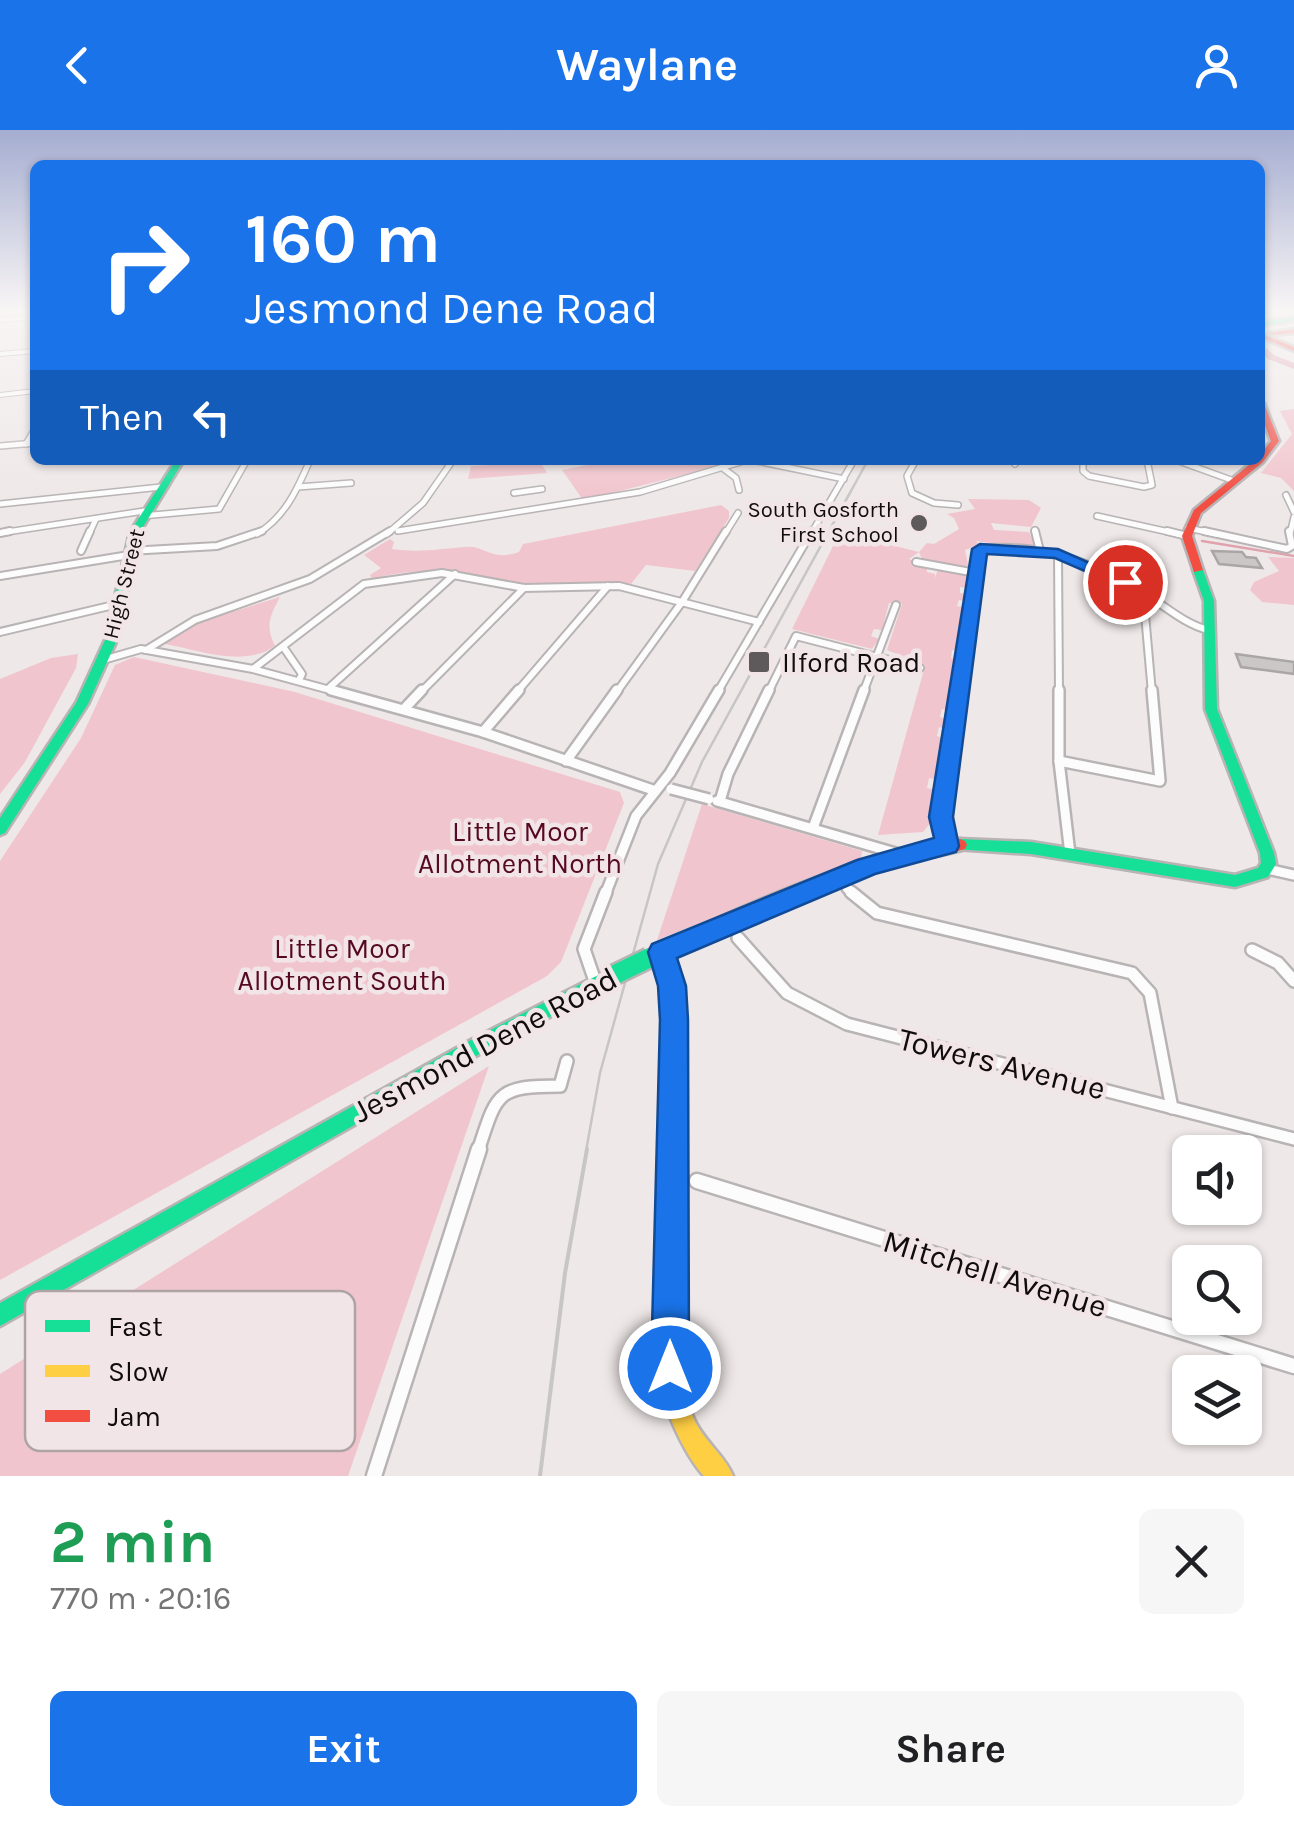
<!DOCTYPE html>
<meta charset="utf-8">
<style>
body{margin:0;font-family:Karla,sans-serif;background:#f6f6f6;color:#202124;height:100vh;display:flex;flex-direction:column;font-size:38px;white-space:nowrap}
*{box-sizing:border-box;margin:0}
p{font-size:32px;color:#757577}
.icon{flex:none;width:55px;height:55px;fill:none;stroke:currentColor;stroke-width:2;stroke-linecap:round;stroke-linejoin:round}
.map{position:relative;height:1346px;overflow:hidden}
.sheet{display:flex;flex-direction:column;background:#fff;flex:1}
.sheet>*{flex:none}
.top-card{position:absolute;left:30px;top:30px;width:1235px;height:305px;border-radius:15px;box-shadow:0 2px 8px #0004;background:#1a73e8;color:#fff;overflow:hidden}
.buttons{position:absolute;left:1172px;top:1005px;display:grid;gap:20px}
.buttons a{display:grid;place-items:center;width:90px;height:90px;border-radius:15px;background:#fff;box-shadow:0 2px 8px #0004;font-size:50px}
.pin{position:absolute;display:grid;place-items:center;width:85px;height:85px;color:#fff;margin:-42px;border:5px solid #fff;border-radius:50%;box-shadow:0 2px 10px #0007}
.me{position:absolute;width:110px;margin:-55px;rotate:0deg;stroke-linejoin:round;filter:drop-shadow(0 0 8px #0008)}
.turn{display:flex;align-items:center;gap:35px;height:210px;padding:0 50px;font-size:45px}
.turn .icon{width:130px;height:130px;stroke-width:2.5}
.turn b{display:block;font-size:70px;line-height:85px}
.then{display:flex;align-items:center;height:95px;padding:0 50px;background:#0003;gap:20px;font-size:38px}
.round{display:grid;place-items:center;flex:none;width:105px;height:105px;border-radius:15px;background:#f6f6f6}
.summary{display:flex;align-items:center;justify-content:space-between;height:170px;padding:0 50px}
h1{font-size:60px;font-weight:700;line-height:75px;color:#1e9e55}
.primary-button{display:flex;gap:20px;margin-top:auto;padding:20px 50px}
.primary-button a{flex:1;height:115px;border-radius:15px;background:#1a73e8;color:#fff;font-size:40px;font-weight:700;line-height:115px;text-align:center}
.primary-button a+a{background:#f6f6f6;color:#202124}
header{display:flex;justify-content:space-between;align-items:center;height:130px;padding:0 50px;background:#1a73e8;color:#fff;font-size:45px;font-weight:700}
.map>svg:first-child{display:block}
.green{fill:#f1c5cd}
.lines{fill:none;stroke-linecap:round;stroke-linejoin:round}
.stream{stroke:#e0a3ae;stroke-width:2.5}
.river{fill:#e0a3ae;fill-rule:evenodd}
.building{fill:#ccc7c7;stroke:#aba6a6;stroke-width:2.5}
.street-far5-casing{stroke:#b8b3b4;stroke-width:6}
.street-far4-casing{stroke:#b8b3b4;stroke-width:8}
.street-far3-casing{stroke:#b8b3b4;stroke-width:10}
.street-far2-casing{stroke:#b8b3b4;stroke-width:14}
.street-far1-casing{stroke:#b8b3b4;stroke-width:16}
.street-casing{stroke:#b8b3b4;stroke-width:19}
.fast-casing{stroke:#b8b3b4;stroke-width:5}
.slow-casing{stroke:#b8b3b4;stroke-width:5}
.jam-casing{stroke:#b8b3b4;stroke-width:5}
.street-far5{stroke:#fdfcfc;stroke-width:4}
.street-far4{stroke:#fdfcfc;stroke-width:5}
.street-far3{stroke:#fdfcfc;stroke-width:6}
.street-far2{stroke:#fdfcfc;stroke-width:9}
.street-far1{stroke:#fdfcfc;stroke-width:11}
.street{stroke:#fdfcfc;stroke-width:14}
.fast{fill:#16e098;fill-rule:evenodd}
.slow{fill:#ffcf43;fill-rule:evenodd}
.jam{fill:#f24e42;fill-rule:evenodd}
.tram-far1{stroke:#c7c5c5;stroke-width:2.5}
.tram{stroke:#c7c5c5;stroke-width:4}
.street-bridge-casing{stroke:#b8b3b4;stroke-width:14;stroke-linecap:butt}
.fast-bridge-casing{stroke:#b8b3b4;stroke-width:24;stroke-linecap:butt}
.street-bridge{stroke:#fdfcfc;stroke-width:9}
.fast-bridge{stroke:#16e098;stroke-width:19}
.route{fill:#1a73e8;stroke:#114b97;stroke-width:2.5}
.poi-dot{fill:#5e595a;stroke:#f2e5e7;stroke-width:4}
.labels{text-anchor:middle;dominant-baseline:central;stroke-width:9;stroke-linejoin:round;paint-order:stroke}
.far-poi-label{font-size:22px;fill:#100c0d;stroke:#f2e5e7;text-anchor:end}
.far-street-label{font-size:22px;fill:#100c0d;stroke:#f2e5e7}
.poi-label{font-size:28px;fill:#100c0d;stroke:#f2e5e7;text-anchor:start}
.park-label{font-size:28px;fill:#560923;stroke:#f2e5e7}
.near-street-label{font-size:32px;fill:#100c0d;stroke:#f2e5e7}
.key{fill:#f2e5e7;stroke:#aea4a6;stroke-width:2.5}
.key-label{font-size:28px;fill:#100c0d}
</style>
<header><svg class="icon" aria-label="back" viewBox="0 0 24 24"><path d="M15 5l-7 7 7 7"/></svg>Waylane<svg class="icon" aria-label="person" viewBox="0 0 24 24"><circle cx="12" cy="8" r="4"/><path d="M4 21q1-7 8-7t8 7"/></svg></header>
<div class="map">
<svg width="1294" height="1346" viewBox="0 0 1294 1346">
<rect width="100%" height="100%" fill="#efe8e9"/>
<g class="green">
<path d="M 1294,279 L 1294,361 L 1281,348 L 1261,343 L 1292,304 L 1280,281 Z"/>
<path d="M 613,330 L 712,330 L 720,336 L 583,370 L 562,340 Z"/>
<path d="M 541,333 L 547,343 L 468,349 L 471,336 Z"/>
<path d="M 968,369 L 1029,370 L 1041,378 L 1031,397 L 991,393 L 994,400 L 1029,402 L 1036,418 L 1021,417 L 1019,413 L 1009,413 L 1009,416 L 976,411 L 980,415 L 965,420 L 969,440 L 923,431 L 919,422 L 909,429 L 927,437 L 927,442 L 935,444 L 935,448 L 938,439 L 969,443 L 967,458 L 960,457 L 960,463 L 967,464 L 966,471 L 959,470 L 957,476 L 965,478 L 960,522 L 952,520 L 951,528 L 959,530 L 950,581 L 942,579 L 940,587 L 948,590 L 947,600 L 939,597 L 937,606 L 945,609 L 938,650 L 929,648 L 927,658 L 936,660 L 931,692 L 923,702 L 878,705 L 925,536 L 887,520 L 902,474 L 889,473 L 882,500 L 874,499 L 871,506 L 879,509 L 872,519 L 792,499 L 840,402 L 919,422 L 927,413 L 934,414 L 959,399 L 954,388 L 947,384 L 975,379 Z"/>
<path d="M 721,375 L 729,381 L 729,388 L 695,441 L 646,435 L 631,454 C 605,448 579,457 552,456 C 485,455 443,429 372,449 L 370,445 L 381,438 L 364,425 L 390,409 L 394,412 L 392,419 C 419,423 439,419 465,417 C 486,415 490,432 519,422 L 523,414 Z"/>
<path d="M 1268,427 L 1294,428 L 1294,475 L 1262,472 L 1250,460 L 1254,452 L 1279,441 Z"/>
<path d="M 280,467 C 270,486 265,495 275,516 C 244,538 199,520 165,514 L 163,510 L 174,500 Z"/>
<path d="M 78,524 L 76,538 L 25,632 L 0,664 L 0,549 L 51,528 Z"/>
<path d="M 134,527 L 295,562 L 620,662 L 624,673 L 561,832 L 547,846 L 0,1150 L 0,731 L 81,608 L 115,535 Z"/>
<path d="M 702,674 L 862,721 L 861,729 L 657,810 Z"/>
<path d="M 489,936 L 348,1346 L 0,1346 L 0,1244 Z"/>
</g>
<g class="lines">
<path class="stream" d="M 1202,411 L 1294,426"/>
<g class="river">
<path d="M 1264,179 L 1277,179 L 1260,186 L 1260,180 Z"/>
<path d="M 1260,213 L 1274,225 L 1294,233 L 1294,239 L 1268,229 L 1260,221 Z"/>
</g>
</g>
<g class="building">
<path d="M 1212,421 L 1242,422 L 1246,427 L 1256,428 L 1262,438 L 1219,434 Z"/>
<path d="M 1236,524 L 1294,532 L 1294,544 L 1241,537 Z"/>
</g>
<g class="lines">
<defs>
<g id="street-far5">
<path d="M 0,190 L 35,187"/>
<path d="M 0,224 L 35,221"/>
<path d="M 0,265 L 35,261"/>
</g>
<g id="street-far4">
<path d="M 26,314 L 35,299"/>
<path d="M 0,316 L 35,313"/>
<path d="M 752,330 L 844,349"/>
<path d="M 916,330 L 907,346 L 912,363 L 934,373 L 958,375"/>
<path d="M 1012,330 L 1015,334"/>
<path d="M 1083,330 L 1083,341 L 1089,346 L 1144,357 L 1152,355 L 1147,330"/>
<path d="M 1176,330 L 1234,351"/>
<path d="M 724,339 L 736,348 L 739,360"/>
<path d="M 298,357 L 351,353"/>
<path d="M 514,363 L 542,359"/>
<path d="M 1286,365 L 1294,382"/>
<path d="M 0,374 L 161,357"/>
<path d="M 142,386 L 219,379 L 247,330"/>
<path d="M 1097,386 L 1178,404"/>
<path d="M 1188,398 L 1216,404"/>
<path d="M 1035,400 L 1036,404"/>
<path d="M 398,401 L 640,362 L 747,330"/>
<path d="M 0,403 L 144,381"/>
<path d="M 89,404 L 96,389"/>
<path d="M 257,404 C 285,387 297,360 310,330"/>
<path d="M 387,404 L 423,373 L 453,330"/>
<path d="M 725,404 L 738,383"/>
<path d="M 811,404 L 854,330"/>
<path d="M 1290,404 L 1294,387"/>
</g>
<g id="street-far3">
<path d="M 1035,401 L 1040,421"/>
<path d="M 1167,401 L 1187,406"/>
<path d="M 1204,401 L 1287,419 L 1292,416 L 1289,401"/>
<path d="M 0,403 L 10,401"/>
<path d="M 81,421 L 90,401"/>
<path d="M 129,421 L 217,416 L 262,401"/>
<path d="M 1058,424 L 1059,563"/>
<path d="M 916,432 L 976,443"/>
<path d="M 0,446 L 129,425"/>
<path d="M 1143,462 L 1152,563"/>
<path d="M 1153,468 L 1154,437"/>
<path d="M 0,502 L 118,474"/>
<path d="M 284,518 L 302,544 L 299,550"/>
<path d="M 146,520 L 195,490 L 310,449 L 390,401"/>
<path d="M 103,530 L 141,519 L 253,539 L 341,563"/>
<path d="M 253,539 L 364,454 L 442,443 L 524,458 L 619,456 L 759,492"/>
<path d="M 330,557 L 455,444"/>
<path d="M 420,563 L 524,458"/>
<path d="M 516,563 L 608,456"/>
<path d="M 616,563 L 682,472 L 726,401"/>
<path d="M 717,563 L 812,401"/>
<path d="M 768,563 L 796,506 L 920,538"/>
<path d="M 863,563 L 896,475"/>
<path d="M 959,563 L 980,419 C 1042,412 1096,434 1148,466 C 1168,478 1185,494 1208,500"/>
</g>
<g id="street-far2">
<path d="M 331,560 L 483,602 L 653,660"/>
<path d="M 1059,560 L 1059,631 L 1070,724"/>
<path d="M 405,578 L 422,560"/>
<path d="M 483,602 L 519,560"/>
<path d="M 566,631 L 617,560"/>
<path d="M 1059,631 L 1160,651 L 1152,560"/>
<path d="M 717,671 L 899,724"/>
<path d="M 720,671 L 728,644 L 769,560"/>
<path d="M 813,698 L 864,560"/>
<path d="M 947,715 L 941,687 L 959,560"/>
<path d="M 1267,739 L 1294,745"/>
<path d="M 847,758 L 854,765"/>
<path d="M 605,765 L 636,686 L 670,643 L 719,560"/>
</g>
<g id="street-far1">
<path d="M 851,762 L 877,783 L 1132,843 L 1150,863 L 1172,978"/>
<path d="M 738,808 L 787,863 L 847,894 L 1294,1009"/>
<path d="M 1252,820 L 1278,833 L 1294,851"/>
<path d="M 596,854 L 584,819 L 606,762"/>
<path d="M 478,1021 C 497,963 496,956 560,956 L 567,931"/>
</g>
<g id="street">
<path d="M 697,1051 L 1294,1236"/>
<path d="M 374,1346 L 479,1019"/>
</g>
<g id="fast">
<path d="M 1294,187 L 1294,191 L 1260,196 L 1260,192 Z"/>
<path d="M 176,330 L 184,330 L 140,402 L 117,510 L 88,574 L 5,703 L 0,705 L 0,688 L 76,573 L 105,510 L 130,402 Z"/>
<path d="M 1198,437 L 1203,440 L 1214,471 L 1217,579 L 1274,723 L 1276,734 L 1268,747 L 1235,757 L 1031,724 L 955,719 L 953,715 L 955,711 L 960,709 L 1031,712 L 1235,745 L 1258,738 L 1261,733 L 1260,723 L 1205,579 L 1204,471 L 1193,440 Z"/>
<path d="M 612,838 L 618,841 L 620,846 L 618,851 L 483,922 L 0,1196 L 0,1173 L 471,910 Z"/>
</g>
<path id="slow" d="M 670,1206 L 678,1209 C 682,1219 681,1229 683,1240 C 684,1256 688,1272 693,1287 C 703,1311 725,1325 733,1346 L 704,1346 C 679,1318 647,1246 662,1209 Z"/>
<g id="jam">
<path d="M 1294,199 L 1294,203 L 1272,205 L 1269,203 Z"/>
<path d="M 1260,203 L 1294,217 L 1294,221 L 1260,207 Z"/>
<path d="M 1260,271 L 1264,273 L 1279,311 L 1263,332 L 1201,383 L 1192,406 L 1203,440 L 1194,442 L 1182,406 L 1194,380 L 1255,330 L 1260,330 L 1260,325 L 1271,311 L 1260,282 Z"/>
<path d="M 960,709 L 965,711 L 967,715 L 965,719 C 935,728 903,730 873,739 C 803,761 737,793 671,825 L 680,856 L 683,891 L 681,1217 L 678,1225 L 670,1228 L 662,1225 L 659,1217 L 665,891 L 664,856 L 657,832 L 649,835 L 643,833 L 641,828 L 643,823 C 747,774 845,728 960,709 Z"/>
</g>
</defs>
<use href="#street-far5" class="street-far5-casing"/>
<use href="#street-far4" class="street-far4-casing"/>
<use href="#street-far3" class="street-far3-casing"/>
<use href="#street-far2" class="street-far2-casing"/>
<use href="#street-far1" class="street-far1-casing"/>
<use href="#street" class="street-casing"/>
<use href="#fast" class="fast-casing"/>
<use href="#slow" class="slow-casing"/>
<use href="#jam" class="jam-casing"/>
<use href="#street-far5" class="street-far5"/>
<use href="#street-far4" class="street-far4"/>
<use href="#street-far3" class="street-far3"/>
<use href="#street-far2" class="street-far2"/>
<use href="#street-far1" class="street-far1"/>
<use href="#street" class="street"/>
<use href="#fast" class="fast"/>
<use href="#slow" class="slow"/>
<use href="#jam" class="jam"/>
<path class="tram-far1" d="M 586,1021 L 600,943 L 658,734 L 702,632 L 868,330"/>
<path class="tram" d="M 540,1346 L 565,1143 L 587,1019"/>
<defs>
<path id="street-bridge" d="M 671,659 L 709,669"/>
<path id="fast-bridge" d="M 612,846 L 649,828"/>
</defs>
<use href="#street-bridge" class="street-bridge-casing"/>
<use href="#fast-bridge" class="fast-bridge-casing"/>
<use href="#street-bridge" class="street-bridge"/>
<use href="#fast-bridge" class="fast-bridge"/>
</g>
<linearGradient id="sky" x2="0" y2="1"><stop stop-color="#a5add1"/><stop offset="0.49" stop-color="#f8f5f5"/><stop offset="1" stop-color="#f8f5f5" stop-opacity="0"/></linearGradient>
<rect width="1294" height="367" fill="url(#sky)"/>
<path class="route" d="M 980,414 L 1058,419 L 1133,452 L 1119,456 L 1055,428 L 987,424 L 953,687 L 959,716 L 956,722 L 875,744 L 677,828 L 686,856 L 688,890 L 689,1238 L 683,1252 L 670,1257 L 657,1252 L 651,1238 L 660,890 L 658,856 L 648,822 L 652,814 L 857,730 L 934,708 L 929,687 L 972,419 Z"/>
<g class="poi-dot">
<circle cx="919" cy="393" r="10"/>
<rect x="747" y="520" width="24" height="24" rx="5"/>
</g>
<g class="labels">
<g class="far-poi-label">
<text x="899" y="380">South Gosforth<tspan x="899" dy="25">First School</tspan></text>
</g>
<g class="far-street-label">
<text transform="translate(124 454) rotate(-76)">High Street</text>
</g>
<g class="poi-label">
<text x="782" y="532">Ilford Road</text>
</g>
<g class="park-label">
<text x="520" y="701">Little Moor<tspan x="520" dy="32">Allotment North</tspan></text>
<text x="342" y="818">Little Moor<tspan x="342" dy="32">Allotment South</tspan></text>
</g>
<g class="near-street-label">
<text transform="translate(485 915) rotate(-28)">Jesmond Dene Road</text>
<text transform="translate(1002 934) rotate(14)">Towers Avenue</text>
<text transform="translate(995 1144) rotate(17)">Mitchell Avenue</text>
</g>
</g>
<rect x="25" y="1161" width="330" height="160" rx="15" class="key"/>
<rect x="45" y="1190" width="45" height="12" fill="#16e098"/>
<rect x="45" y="1235" width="45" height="12" fill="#ffcf43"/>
<rect x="45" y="1280" width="45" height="12" fill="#f24e42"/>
<g class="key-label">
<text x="108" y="1206">Fast</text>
<text x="108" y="1251">Slow</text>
<text x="108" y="1296">Jam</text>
</g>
</svg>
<div class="buttons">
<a><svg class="icon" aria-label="sound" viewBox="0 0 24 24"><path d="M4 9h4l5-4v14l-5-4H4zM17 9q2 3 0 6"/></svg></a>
<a><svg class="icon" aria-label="search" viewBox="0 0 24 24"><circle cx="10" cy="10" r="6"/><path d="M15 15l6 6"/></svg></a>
<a><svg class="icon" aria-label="layers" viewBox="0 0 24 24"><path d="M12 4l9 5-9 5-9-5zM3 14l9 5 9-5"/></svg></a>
</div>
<div class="pin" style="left:1125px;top:452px;background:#d93025"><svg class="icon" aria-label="arrive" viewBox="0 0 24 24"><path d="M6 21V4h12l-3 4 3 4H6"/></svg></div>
<svg class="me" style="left:670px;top:1238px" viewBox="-20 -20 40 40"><circle r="17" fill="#1a73e8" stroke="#fff" stroke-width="3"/><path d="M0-11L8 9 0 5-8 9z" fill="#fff"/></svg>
<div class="top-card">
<div class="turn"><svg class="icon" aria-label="right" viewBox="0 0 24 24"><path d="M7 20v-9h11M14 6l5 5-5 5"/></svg><div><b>160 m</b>Jesmond Dene Road</div></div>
<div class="then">Then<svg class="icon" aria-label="left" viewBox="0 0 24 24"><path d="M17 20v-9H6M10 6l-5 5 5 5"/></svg></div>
</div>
</div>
<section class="sheet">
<div class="summary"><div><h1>2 min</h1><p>770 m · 20:16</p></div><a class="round"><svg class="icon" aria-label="close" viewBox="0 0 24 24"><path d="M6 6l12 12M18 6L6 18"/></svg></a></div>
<div class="primary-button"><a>Exit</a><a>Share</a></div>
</section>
